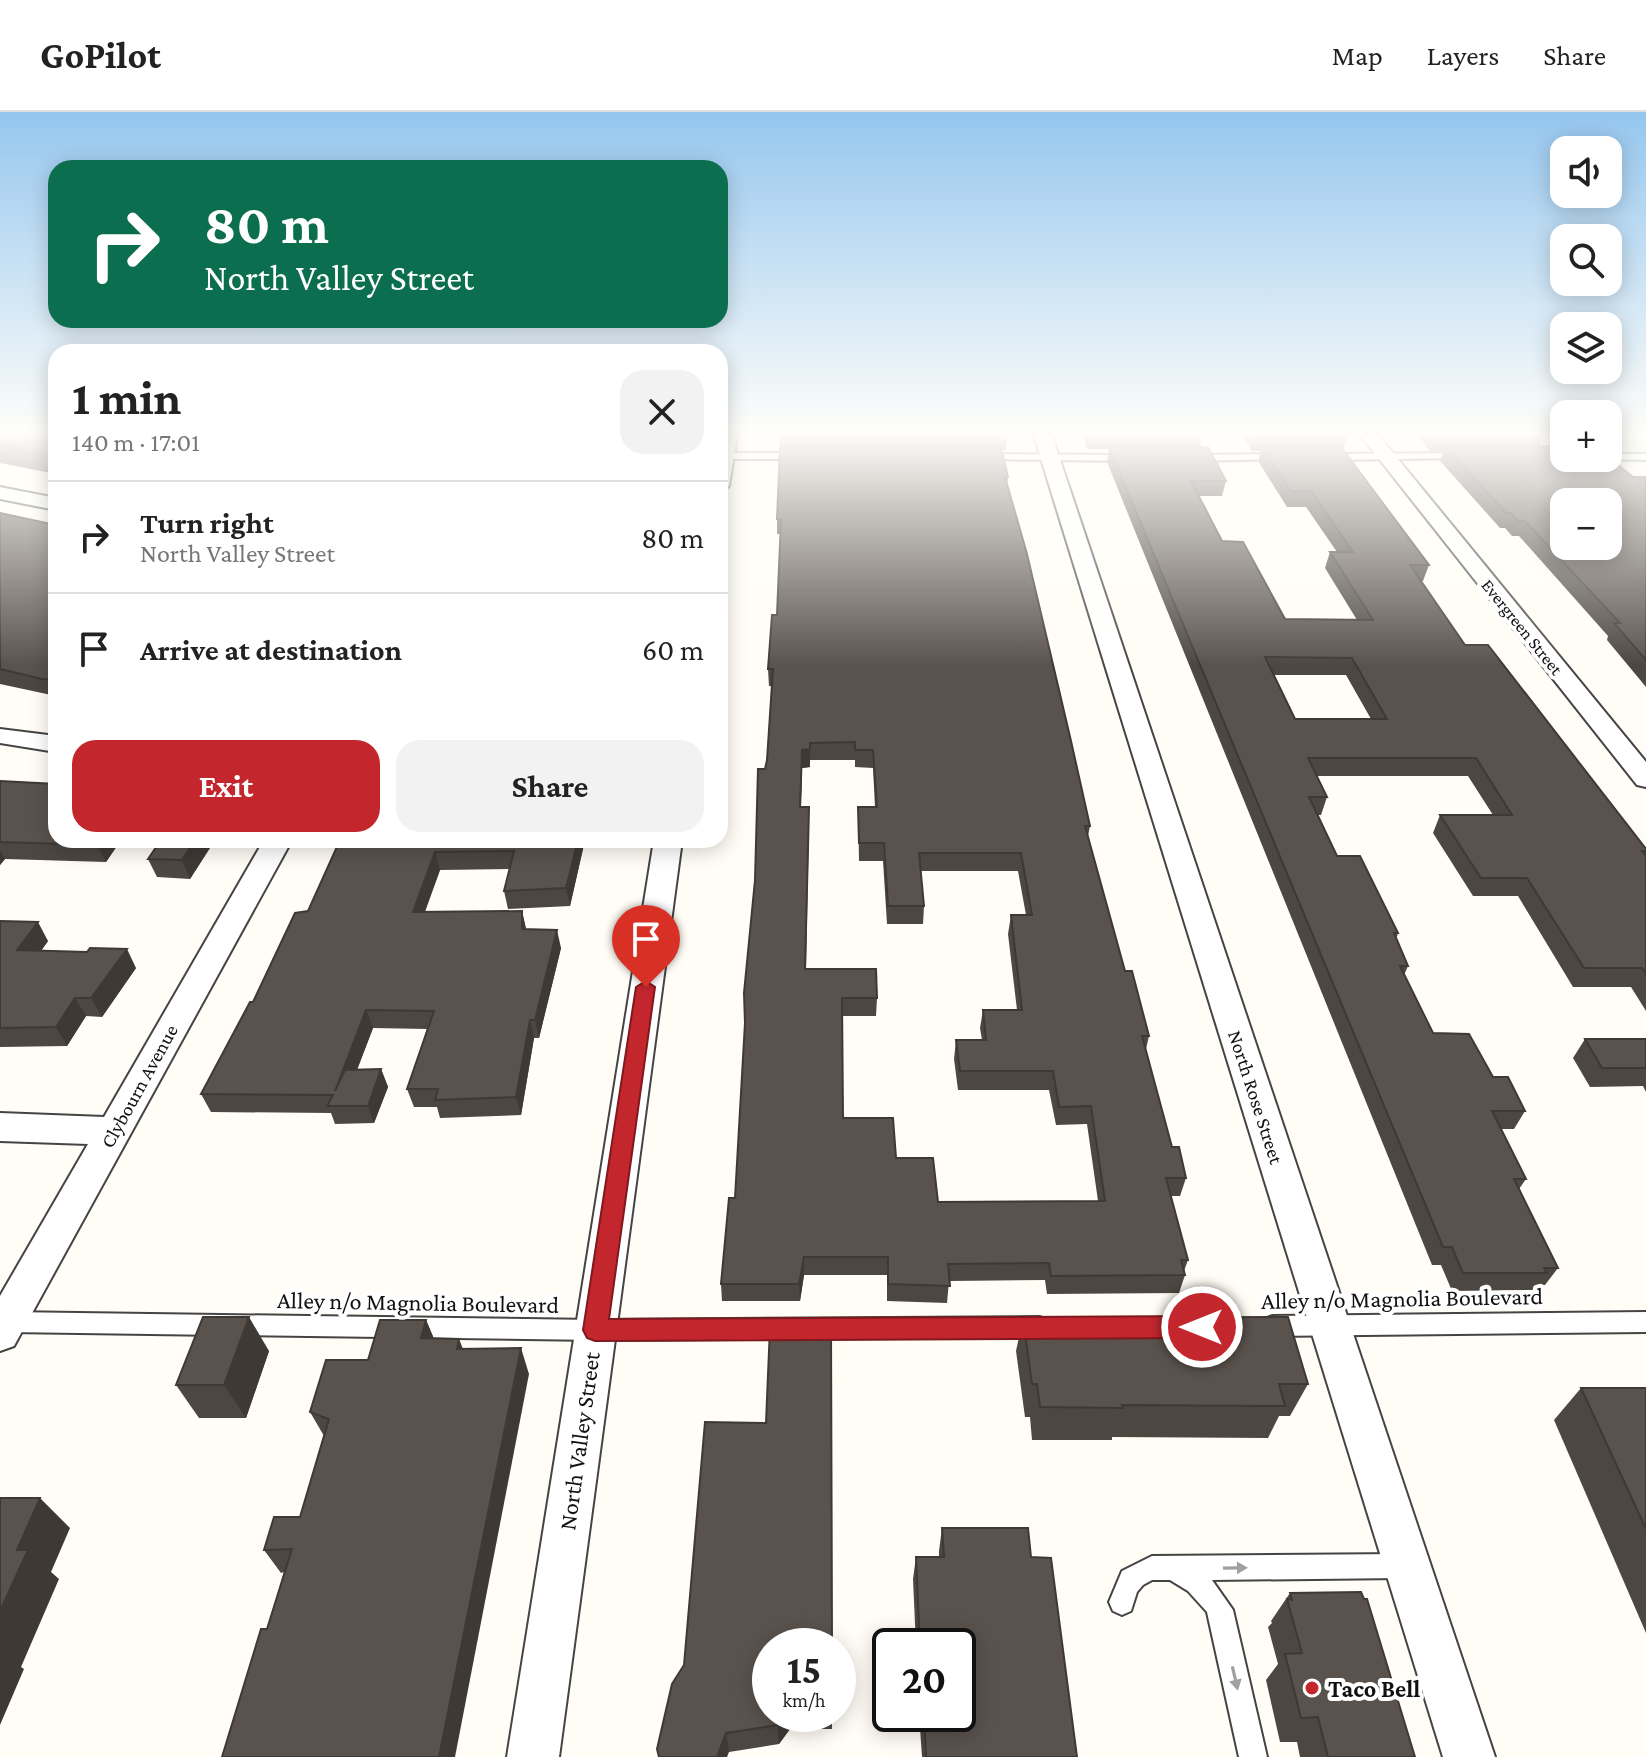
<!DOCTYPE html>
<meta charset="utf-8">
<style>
body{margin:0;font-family:"Crimson Pro",serif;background:#f2f2f2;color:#222;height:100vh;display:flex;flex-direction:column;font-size:30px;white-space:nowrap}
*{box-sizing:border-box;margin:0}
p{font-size:26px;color:#767676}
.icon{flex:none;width:44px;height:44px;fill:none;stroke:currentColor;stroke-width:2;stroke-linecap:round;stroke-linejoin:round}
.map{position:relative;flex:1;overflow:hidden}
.side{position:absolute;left:48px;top:232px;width:680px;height:504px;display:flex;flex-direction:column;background:#fff;border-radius:24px;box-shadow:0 4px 20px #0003}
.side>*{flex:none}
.guide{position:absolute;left:48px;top:48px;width:680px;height:168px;border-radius:24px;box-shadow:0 4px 20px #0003;background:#0b6e4f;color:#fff;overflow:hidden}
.buttons{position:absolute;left:1550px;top:24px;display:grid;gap:16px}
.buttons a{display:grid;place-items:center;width:72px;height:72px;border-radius:16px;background:#fff;box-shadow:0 4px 20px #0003;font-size:40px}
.speed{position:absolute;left:752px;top:1516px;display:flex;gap:16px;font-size:40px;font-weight:700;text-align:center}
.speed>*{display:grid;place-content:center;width:104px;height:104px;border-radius:50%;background:#fff;box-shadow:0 4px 20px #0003;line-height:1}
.speed small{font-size:20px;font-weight:400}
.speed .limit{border:4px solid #111;border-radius:12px;background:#fff;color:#111}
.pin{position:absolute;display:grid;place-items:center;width:68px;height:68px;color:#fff;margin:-82px -34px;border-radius:50% 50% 50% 0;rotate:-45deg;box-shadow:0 0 8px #0007}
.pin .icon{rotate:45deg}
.me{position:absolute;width:88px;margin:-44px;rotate:270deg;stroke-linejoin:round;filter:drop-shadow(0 0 6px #0008)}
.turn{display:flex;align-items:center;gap:28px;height:168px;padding:0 24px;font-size:36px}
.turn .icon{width:104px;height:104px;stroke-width:2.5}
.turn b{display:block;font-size:56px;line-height:68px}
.round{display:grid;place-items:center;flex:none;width:84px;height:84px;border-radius:24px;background:#f2f2f2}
.headline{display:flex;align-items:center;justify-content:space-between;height:136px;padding:0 24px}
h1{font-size:48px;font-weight:700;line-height:60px}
.cta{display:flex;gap:16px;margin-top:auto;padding:16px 24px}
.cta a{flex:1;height:92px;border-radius:24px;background:#c4262e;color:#fff;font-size:32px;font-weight:700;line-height:92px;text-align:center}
.cta a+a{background:#f2f2f2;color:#222}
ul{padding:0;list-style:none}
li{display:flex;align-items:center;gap:24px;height:112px;padding:0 24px;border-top:2px solid #e0e0e0}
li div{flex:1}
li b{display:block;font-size:30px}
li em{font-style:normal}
header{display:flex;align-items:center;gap:48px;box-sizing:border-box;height:112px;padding:0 40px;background:#fff;border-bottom:2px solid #e0e0e0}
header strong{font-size:38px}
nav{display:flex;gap:44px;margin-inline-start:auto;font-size:28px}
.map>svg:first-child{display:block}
.green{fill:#d5ebbd}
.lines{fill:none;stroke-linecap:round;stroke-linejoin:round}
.service-casing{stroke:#444;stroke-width:4}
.minor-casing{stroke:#444;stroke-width:4}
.service{fill:#fff;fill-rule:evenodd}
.minor{fill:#fff;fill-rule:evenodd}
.wall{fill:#4d4742;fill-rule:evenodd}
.shaded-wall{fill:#3f3936}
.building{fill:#5a524d;stroke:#3f3936;stroke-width:2;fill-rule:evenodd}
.oneway{fill:#a0a0a0}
.route{fill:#c4262e;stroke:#7f191e;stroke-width:2}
.poi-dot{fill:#c4262e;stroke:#fff;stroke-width:3}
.labels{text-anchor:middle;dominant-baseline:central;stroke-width:8;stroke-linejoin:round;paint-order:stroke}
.far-street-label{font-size:18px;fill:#111;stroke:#fff}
.street-label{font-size:20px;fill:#111;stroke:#fff}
.near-street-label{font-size:24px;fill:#111;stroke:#fff}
.near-poi-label{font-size:24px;font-weight:bold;fill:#111;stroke:#fff;text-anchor:start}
</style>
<header>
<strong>GoPilot</strong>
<nav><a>Map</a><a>Layers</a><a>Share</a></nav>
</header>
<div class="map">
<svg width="1646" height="1645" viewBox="0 0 1646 1645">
<rect width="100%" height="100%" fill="#fffdf5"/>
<rect class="green" x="1608" y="324" width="38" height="17"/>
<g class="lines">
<defs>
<g id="service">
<path d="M 720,341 L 798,341 L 803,344 L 798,347 L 720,347 Z"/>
<path d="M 1462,341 L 1467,344 L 1465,346 L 1330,348 L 1325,345 L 1330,342 Z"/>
<path d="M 979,342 L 1126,343 L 1131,346 L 1126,349 L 982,347 L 977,344 Z"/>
<path d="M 1278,342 L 1283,345 L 1281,347 L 1194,349 L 1189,346 L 1194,343 Z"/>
<path d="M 1608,342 L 1646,342 L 1646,348 L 1605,347 L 1608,346 Z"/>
<path d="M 8,1200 L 595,1208 L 1040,1205 L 1048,1208 L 1051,1215 L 1048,1222 L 1040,1225 L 595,1228 L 8,1220 L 0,1216 L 0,1203 Z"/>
<path d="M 1646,1200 L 1646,1220 L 1272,1224 L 1264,1221 L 1261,1214 L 1264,1207 L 1272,1204 Z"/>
<path d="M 1403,1442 L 1412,1445 L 1415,1454 L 1412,1463 L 1403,1466 L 1212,1468 L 1233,1498 L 1267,1645 L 1239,1645 L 1207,1500 L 1188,1479 L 1170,1468 L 1152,1468 L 1143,1473 L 1137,1480 L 1131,1499 L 1122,1503 L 1113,1499 L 1109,1490 L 1122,1459 L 1152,1444 Z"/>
</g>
<g id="minor">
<path d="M 720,324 L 737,324 L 729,374 L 720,380 Z"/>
<path d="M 1034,324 L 1052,324 L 1495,1645 L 1443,1645 Z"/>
<path d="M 1361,324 L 1379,324 L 1646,650 L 1646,675 L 1637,673 Z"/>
<path d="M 0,375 L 56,386 L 56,398 L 0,387 Z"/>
<path d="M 0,617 L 56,624 L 56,640 L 0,631 Z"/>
<path d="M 264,728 L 292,728 L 14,1234 L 0,1239 L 0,1184 L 88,1032 L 0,1029 L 0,1001 L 104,1005 Z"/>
<path d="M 654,728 L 682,728 L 559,1645 L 507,1645 Z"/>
</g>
</defs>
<use href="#service" class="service-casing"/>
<use href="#minor" class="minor-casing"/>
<use href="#service" class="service"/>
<use href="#minor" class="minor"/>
</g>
<g class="wall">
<path d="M 0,324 L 56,324 L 56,362 L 0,351 Z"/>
<path d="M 780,324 L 1007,324 L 1006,338 L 1002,338 L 1008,365 L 1007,374 L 1090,714 L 1088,724 L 1125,859 L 1149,924 L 1146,937 L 1172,1035 L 1186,1066 L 1180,1084 L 1171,1084 L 1188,1148 L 1184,1159 L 1185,1163 L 1179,1181 L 1047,1182 L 1045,1168 L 949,1169 L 947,1191 L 887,1189 L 887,1163 L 804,1163 L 800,1189 L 722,1189 L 721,1172 L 735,1086 L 772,574 L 769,574 L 768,557 L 777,503 L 781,422 L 777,422 L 777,407 ZM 810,648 L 855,648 L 855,655 L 873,656 L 875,695 L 858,695 L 859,749 L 883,749 L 887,812 L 923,812 L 924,794 L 921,759 L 1018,759 L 1026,803 L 1011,803 L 1008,822 L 1017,898 L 983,898 L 980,916 L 982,928 L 956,928 L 954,947 L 958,978 L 1049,978 L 1056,1013 L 1087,1012 L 1098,1089 L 938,1090 L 896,1046 L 843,1006 L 842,904 L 876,904 L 877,886 L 806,857 L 809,713 L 801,695 L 802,656 L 810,655 Z"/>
<path d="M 1083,324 L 1202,324 L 1200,335 L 1226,369 L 1222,384 L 1199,384 L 1222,429 L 1285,507 L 1357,508 L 1325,456 L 1330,440 L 1337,440 L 1306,395 L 1287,395 L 1258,349 L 1261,339 L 1252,339 L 1243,324 L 1347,324 L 1343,338 L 1429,453 L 1423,469 L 1421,469 L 1465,533 L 1646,737 L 1646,899 L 1631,875 L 1573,875 L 1518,784 L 1473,784 L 1433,721 L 1440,703 L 1493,703 L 1468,664 L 1317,664 L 1327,685 L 1321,703 L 1318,703 L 1337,744 L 1398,821 L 1396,827 L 1408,854 L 1404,863 L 1433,921 L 1493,965 L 1525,999 L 1514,1017 L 1501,1017 L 1526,1067 L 1519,1077 L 1558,1156 L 1545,1173 L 1538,1173 L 1534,1178 L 1452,1179 L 1441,1153 L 1432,1153 L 1107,350 L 1109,337 L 1087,337 ZM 1274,563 L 1346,563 L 1371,607 L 1295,607 Z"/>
<path d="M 1418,324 L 1543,324 L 1539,334 L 1564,344 L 1633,365 L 1646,365 L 1646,575 L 1607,528 L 1608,524 L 1519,424 L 1512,424 L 1505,416 L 1500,416 L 1440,349 L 1443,339 L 1430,339 Z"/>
<path d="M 0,401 L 56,413 L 56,584 L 0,572 Z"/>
<path d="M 0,669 L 56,728 L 121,728 L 106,750 L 5,747 L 0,753 Z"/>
<path d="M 161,728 L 215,728 L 190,767 L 157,765 L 148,747 Z"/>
<path d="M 340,728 L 585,728 L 570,794 L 508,797 L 504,779 L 510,757 L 440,758 L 425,800 L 522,799 L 526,817 L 561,836 L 539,926 L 534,926 L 521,1003 L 440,1006 L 437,995 L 414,995 L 407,977 L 427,917 L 373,916 L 357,958 L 381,957 L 388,975 L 374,1011 L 335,1012 L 331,1001 L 211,1000 L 201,982 L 253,890 L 308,799 Z"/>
<path d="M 0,809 L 48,829 L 41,839 L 136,856 L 102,905 L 86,904 L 67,934 L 0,935 Z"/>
<path d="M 1585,927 L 1646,927 L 1646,980 L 1643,974 L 1590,975 L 1573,946 Z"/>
<path d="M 1023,1206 L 1308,1272 L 1290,1304 L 1279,1304 L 1268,1326 L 1112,1325 L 1112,1328 L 1032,1328 L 1030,1305 L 1025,1305 L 1016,1239 Z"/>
<path d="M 426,1208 L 434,1227 L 529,1262 L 267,1517 L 284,1460 L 281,1461 L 264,1438 L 300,1405 L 324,1324 L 310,1300 L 368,1248 Z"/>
<path d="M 269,1239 L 246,1306 L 199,1306 L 176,1273 Z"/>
<path d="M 1581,1276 L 1646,1276 L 1646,1521 L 1554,1308 Z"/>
<path d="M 942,1416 L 1031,1445 L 1077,1645 L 922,1645 L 919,1602 L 958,1602 L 958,1534 L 916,1534 L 913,1467 L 916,1445 L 939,1445 L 939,1439 Z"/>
<path d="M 1290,1481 L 1415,1645 L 1300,1645 L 1297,1630 L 1280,1630 L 1266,1568 L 1278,1552 L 1268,1515 L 1272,1511 L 1271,1509 Z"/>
<path d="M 770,1602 L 832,1602 L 832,1617 L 790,1617 L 779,1632 L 729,1640 L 659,1645 Z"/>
</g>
<g class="shaded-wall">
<path d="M 810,637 L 810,655 L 802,656 L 800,713 L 802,638 Z"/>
<path d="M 100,728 L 121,728 L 106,750 L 97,733 Z"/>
<path d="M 195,728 L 215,728 L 190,767 L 182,748 Z"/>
<path d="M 578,728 L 585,728 L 570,794 L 566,776 Z"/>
<path d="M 0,738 L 5,747 L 0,753 Z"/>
<path d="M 435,740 L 440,758 L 418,817 L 413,800 Z"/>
<path d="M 522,799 L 526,817 L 522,817 Z"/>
<path d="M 38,810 L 48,829 L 28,856 L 17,838 Z"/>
<path d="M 557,818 L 561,836 L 539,926 L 535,908 Z"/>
<path d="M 127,837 L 136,856 L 102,905 L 91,886 Z"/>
<path d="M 75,886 L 86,904 L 67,934 L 56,915 Z"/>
<path d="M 366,898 L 373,916 L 343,994 L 335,979 Z"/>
<path d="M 530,908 L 534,926 L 521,1003 L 516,985 Z"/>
<path d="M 381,957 L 388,975 L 374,1011 L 368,994 Z"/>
<path d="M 804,1145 L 804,1163 L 800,1189 L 799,1172 Z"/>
<path d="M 249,1205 L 269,1239 L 246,1306 L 224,1273 Z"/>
<path d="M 426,1208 L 437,1234 L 421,1226 Z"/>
<path d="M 459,1227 L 469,1252 L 457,1237 Z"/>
<path d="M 521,1236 L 529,1262 L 455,1645 L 439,1645 Z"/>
<path d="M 40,1386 L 70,1416 L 51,1460 L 59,1467 L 21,1555 L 24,1557 L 0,1613 L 0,1499 L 17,1438 Z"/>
<path d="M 786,1602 L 789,1602 L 790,1617 L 779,1632 L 778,1613 Z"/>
<path d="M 726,1621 L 729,1640 L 727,1645 L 717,1645 Z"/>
</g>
<g class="building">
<path d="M 0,324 L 56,324 L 56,344 L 0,333 Z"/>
<rect x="780" y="324" width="227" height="1"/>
<path d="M 1255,324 L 1347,324 L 1347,325 Z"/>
<path d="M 1554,334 L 1564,344 L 1564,346 L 1609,346 L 1633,365 L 1646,365 L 1646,548 L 1614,511 L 1620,511 L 1525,409 L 1518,409 L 1511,401 L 1506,401 L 1445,335 ZM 1564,390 L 1608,390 L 1608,434 L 1564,434 Z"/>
<path d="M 780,335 L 1001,335 L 1008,365 L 1005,365 L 1027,442 L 1071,629 L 1090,714 L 1085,714 L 1125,859 L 1132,859 L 1149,924 L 1142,924 L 1172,1035 L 1179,1035 L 1186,1066 L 1166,1066 L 1188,1148 L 1181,1148 L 1185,1163 L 1051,1164 L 1049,1151 L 948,1152 L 950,1174 L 888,1172 L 888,1145 L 804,1145 L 799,1172 L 721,1172 L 729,1086 L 735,1086 L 745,911 L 744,881 L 755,768 L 758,657 L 765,657 L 767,648 L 773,557 L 768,557 L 772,503 L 777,503 L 781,407 L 777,407 ZM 855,630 L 855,638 L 873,638 L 877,695 L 858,695 L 859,731 L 884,731 L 888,794 L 924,794 L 919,741 L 1021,741 L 1032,803 L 1011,803 L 1022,898 L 983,898 L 986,928 L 956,928 L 960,959 L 1053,959 L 1059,995 L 1091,994 L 1105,1089 L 938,1090 L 933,1046 L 896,1046 L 893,1006 L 843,1006 L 842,886 L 877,886 L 876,857 L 805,857 L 809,695 L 800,695 L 802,638 L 810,637 L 810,631 Z"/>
<path d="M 1109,335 L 1208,335 L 1226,369 L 1191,369 L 1222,429 L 1243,430 L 1285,507 L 1373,508 L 1330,440 L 1353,440 L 1311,379 L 1291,379 L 1262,335 L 1341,335 L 1429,453 L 1410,453 L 1465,533 L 1488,533 L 1646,737 L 1646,739 L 1642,739 L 1646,744 L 1646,862 L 1642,856 L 1584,856 L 1527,766 L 1481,766 L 1440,703 L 1512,703 L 1476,646 L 1308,646 L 1327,685 L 1309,685 L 1337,744 L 1360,744 L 1398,821 L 1394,821 L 1408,854 L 1400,854 L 1433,921 L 1469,922 L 1493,965 L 1508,965 L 1525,999 L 1492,999 L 1526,1067 L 1514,1067 L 1558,1156 L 1544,1156 L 1547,1161 L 1463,1161 L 1452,1135 L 1443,1135 ZM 1265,545 L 1352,546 L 1387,607 L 1295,607 Z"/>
<path d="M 0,401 L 56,413 L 56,568 L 42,567 L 0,557 Z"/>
<path d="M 0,669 L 56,672 L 56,728 L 100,728 L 97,733 L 0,730 Z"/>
<path d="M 161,728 L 195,728 L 182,748 L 148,747 Z"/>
<path d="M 340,728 L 578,728 L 566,776 L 504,779 L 514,739 L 435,740 L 413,800 L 522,799 L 522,817 L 557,818 L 535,908 L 530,908 L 516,985 L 435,988 L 438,977 L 407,977 L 434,899 L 366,898 L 335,979 L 345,958 L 381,957 L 368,994 L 327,994 L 333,983 L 201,982 L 250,890 L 253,890 L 295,801 L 308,799 Z"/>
<path d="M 0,809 L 38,810 L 17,838 L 87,840 L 90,836 L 127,837 L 91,886 L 75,886 L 56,915 L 0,916 Z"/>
<path d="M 1585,927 L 1646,927 L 1646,956 L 1602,956 Z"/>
<path d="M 203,1205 L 249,1205 L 224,1273 L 176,1273 Z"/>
<path d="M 1288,1205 L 1308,1272 L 1279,1272 L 1285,1294 L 1122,1293 L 1123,1296 L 1040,1295 L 1037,1272 L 1032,1272 L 1023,1206 Z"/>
<path d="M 380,1208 L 426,1208 L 421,1226 L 459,1227 L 457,1237 L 521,1236 L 439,1645 L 222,1645 L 261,1517 L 267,1517 L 292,1437 L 264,1438 L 274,1405 L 300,1405 L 329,1307 L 310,1300 L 326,1248 L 368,1248 Z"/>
<path d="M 770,1215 L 831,1215 L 832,1534 L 770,1534 L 770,1602 L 786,1602 L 778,1613 L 726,1621 L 717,1645 L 659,1645 L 657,1637 L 672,1572 L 684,1553 L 705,1310 L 766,1311 Z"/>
<path d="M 1581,1276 L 1646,1276 L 1646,1417 Z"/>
<path d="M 0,1386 L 40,1386 L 17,1438 L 28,1438 L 0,1499 Z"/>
<path d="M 942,1416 L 1028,1416 L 1031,1445 L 1051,1446 L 1077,1645 L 926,1645 L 924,1602 L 958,1602 L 958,1534 L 920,1534 L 916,1445 L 944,1445 Z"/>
<path d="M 1361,1480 L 1364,1487 L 1367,1487 L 1415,1645 L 1328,1645 L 1318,1605 L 1301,1606 L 1285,1542 L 1302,1541 L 1287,1487 L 1292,1488 L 1290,1481 Z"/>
</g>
<defs><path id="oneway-solid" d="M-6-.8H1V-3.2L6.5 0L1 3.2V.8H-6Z" transform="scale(2)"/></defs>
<g class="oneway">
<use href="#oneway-solid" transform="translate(1235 1456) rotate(-1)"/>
<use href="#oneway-solid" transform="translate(1235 1566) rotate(77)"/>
</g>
<linearGradient id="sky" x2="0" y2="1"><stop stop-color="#95c6ee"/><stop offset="0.58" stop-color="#fffefa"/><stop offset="1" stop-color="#fffefa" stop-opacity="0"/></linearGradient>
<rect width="1646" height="554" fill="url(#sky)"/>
<path class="route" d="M 646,869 L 655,875 L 609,1207 L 1202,1204 L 1211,1207 L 1214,1215 L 1211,1222 L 1202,1226 L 595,1229 L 587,1226 L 583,1218 L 636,875 Z"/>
<circle class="poi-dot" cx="1312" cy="1576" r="8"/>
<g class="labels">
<g class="far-street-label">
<text transform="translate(1522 515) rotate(51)">Evergreen Street</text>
</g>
<g class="street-label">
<text transform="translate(139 974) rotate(-61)">Clybourn Avenue</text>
<text transform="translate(1256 985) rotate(72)">North Rose Street</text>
</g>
<g class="near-street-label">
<text transform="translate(1402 1186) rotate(-1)">Alley n/o Magnolia Boulevard</text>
<text transform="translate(418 1190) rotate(1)">Alley n/o Magnolia Boulevard</text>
<text transform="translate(579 1329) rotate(-82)">North Valley Street</text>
</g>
<g class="near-poi-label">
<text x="1328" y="1576">Taco Bell</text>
</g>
</g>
</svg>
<div class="buttons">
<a><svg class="icon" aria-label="sound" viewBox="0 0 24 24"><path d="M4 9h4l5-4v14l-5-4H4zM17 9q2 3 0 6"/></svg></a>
<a><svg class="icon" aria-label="search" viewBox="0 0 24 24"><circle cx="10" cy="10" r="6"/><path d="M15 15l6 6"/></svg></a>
<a><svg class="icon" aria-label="layers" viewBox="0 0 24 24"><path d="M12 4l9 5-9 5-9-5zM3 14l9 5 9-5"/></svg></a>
<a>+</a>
<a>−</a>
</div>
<div class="speed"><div>15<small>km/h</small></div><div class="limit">20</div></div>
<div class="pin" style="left:646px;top:875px;background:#d93025"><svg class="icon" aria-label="arrive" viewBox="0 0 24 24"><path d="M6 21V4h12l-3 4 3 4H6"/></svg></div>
<svg class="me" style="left:1202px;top:1215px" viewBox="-20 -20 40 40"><circle r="17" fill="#c4262e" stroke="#fff" stroke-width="3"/><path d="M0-11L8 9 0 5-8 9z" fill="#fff"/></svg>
<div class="guide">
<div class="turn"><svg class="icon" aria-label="right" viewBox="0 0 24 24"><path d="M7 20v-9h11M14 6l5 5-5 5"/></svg><div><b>80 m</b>North Valley Street</div></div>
</div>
<section class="side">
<div class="headline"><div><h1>1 min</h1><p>140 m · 17:01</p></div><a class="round"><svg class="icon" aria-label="close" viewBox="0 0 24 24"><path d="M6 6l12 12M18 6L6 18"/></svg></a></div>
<ul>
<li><svg class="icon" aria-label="right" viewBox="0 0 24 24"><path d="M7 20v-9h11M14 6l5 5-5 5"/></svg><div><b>Turn right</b><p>North Valley Street</p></div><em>80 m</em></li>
<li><svg class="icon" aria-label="arrive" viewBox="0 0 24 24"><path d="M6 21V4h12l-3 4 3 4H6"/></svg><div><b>Arrive at destination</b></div><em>60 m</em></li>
</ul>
<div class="cta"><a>Exit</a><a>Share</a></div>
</section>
</div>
